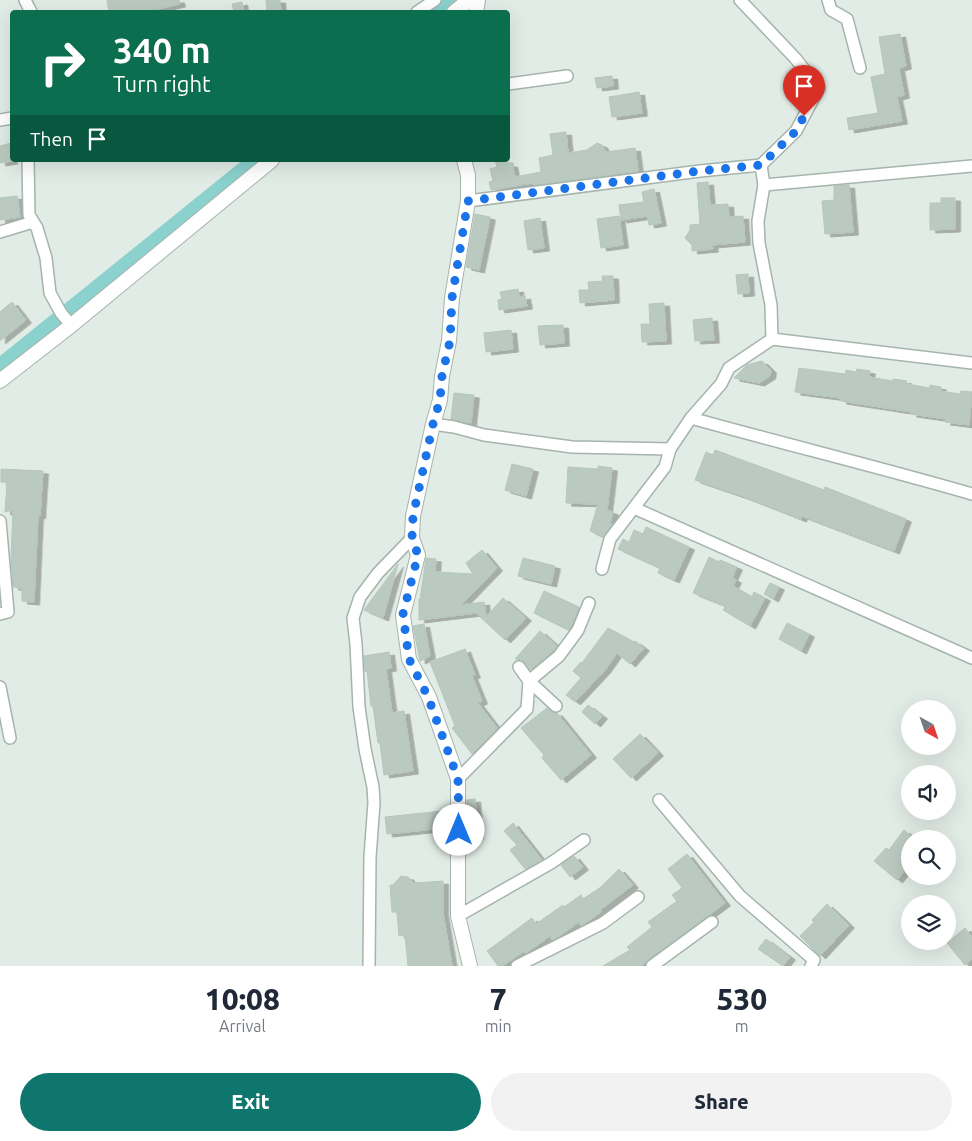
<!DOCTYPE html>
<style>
body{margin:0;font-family:Ubuntu,sans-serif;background:#f2f2f3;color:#1f2937;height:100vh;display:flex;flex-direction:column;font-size:19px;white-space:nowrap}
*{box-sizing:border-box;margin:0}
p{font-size:16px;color:#747a83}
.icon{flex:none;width:28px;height:28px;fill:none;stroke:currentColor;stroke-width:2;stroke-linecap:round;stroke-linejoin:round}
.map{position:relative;height:966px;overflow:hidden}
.side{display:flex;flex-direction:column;background:#fff;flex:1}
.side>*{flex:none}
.guide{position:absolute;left:10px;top:10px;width:500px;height:152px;border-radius:5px;box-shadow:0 5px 20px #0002;background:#0b6e4f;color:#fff;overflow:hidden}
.needle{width:32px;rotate:140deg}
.tools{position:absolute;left:901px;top:700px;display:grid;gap:10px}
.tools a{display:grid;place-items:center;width:55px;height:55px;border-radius:50%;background:#fff;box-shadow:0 5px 20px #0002;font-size:25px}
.pin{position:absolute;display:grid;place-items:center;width:42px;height:42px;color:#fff;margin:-51px -21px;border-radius:50% 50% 50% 0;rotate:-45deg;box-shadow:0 0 5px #0007}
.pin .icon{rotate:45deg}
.me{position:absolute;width:55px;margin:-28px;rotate:0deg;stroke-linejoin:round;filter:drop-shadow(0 0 4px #0008)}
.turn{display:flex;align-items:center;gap:18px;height:105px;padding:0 20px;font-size:22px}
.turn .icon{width:65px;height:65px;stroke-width:2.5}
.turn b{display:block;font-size:35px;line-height:42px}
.then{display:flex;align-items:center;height:48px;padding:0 20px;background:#0003;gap:10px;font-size:19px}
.eta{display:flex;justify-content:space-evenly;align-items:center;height:85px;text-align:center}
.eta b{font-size:30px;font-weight:800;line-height:35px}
.button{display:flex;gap:10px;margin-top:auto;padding:10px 20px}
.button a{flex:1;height:58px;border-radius:30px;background:#0f766e;color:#fff;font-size:20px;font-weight:800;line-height:58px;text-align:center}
.button a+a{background:#f2f2f3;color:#1f2937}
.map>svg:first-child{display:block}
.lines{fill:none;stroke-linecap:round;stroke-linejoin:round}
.canal{stroke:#8bd1ce;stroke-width:14}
.building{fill:#bbcac1;stroke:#b5c6bc;filter:url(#shadow)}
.minor-casing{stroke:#a5b4ac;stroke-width:14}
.tertiary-casing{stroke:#a5b4ac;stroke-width:16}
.minor{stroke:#fff;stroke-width:11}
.tertiary{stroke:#fff;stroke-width:14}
.route{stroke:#1a73e8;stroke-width:9;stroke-dasharray:0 16.2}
</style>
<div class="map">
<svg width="972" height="966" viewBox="0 0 972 966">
<defs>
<filter id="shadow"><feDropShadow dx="5.5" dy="3" stdDeviation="0" flood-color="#0004"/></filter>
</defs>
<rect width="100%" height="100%" fill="#e2ece6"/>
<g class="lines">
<g class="canal">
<path d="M 435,12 L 451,0"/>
<path d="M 0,365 L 254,160"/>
</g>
</g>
<g class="building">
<path d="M 107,0 L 179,0 L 180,4 L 145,12 L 109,12 Z"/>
<path d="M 266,0 L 280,0 L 281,12 L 267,12 Z"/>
<path d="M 242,2 L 244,12 L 234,12 L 232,4 Z"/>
<path d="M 900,34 L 906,66 L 899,68 L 904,95 L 897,97 L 902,121 L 849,130 L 847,118 L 878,113 L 871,77 L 885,74 L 879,37 Z"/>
<path d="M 612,76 L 613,86 L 597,88 L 595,78 Z"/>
<path d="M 639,92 L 642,113 L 612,117 L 609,97 Z"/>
<path d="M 566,132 L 568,153 L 587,150 L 597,143 L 602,145 L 606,152 L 635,148 L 638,171 L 533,185 L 532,183 L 491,190 L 489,182 L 493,181 L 490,169 L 497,167 L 495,160 L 507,160 L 508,164 L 512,164 L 515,177 L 541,172 L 539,158 L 553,155 L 550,134 Z"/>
<path d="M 11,143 L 12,161 L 0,163 L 0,146 Z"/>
<path d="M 708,182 L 710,205 L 728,204 L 729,217 L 743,216 L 745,242 L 712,245 L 713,249 L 692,251 L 692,245 L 685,238 L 690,230 L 690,225 L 700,224 L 697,183 Z"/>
<path d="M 849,185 L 853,232 L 825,234 L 822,201 L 834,200 L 834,186 Z"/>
<path d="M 654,189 L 661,223 L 649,225 L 647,216 L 621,220 L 619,205 L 644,202 L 642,192 Z"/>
<path d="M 17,196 L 20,217 L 0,220 L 0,198 Z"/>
<path d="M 941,198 L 955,198 L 955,229 L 930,230 L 930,203 L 941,203 Z"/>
<path d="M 475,214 L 490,217 L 479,270 L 466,267 Z"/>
<path d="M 619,216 L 623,245 L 601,248 L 597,219 Z"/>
<path d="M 540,218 L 544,248 L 528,250 L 524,221 Z"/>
<path d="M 748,274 L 749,293 L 738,294 L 736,275 Z"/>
<path d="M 602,276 L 613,276 L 614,300 L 580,303 L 579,290 L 589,290 L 588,282 L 603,281 Z"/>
<path d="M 518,289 L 519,297 L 525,296 L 527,306 L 499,310 L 498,300 L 502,299 L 500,292 Z"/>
<path d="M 12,302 L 26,320 L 0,341 L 0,312 Z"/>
<path d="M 664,303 L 666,341 L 642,342 L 641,324 L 650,324 L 649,304 Z"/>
<path d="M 712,318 L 714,340 L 695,341 L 693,320 Z"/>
<path d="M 563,325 L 564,343 L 540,345 L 538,326 Z"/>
<path d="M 511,330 L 513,349 L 486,352 L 484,333 Z"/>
<path d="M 762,361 L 771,370 L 770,376 L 759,383 L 734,378 L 747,365 Z"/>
<path d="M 799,368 L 845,374 L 846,370 L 856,372 L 857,369 L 870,371 L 869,377 L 893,381 L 893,379 L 907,381 L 906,384 L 930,388 L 930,385 L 941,387 L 940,391 L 960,394 L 961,391 L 972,392 L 969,425 L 945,422 L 946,419 L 911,414 L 912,412 L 841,401 L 841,398 L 795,392 Z"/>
<path d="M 454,393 L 474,395 L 471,423 L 451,419 Z"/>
<path d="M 715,450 L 824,490 L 825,487 L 906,519 L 894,551 L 802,516 L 801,519 L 745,497 L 695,480 L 706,452 L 713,455 Z"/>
<path d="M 512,464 L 533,469 L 526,496 L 505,490 Z"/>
<path d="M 598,466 L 612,468 L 607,510 L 613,512 L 610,523 L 612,524 L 603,537 L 590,531 L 598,504 L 566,503 L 568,467 L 598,469 Z"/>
<path d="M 1,469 L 43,471 L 40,516 L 38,515 L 34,602 L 22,601 L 22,588 L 13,587 L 11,558 L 13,510 L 5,512 L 7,482 L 1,482 Z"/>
<path d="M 646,527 L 689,547 L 674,580 L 658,573 L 660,568 L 618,549 L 623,539 L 629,542 L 634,530 L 643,534 Z"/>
<path d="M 482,550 L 497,568 L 461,605 L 484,602 L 486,617 L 503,598 L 526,618 L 505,640 L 476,613 L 419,620 L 419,599 L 420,600 L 426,558 L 436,559 L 435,572 L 473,574 L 466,563 Z"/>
<path d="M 709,557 L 719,562 L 720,560 L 737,567 L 732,578 L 736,580 L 733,586 L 752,597 L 754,592 L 765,598 L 750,626 L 723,610 L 726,606 L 693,593 Z"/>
<path d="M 523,558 L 555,566 L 551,584 L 518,576 Z"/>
<path d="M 398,564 L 383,618 L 364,610 Z"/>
<path d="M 770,583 L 779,587 L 773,599 L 764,594 Z"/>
<path d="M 544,591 L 579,607 L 569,630 L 534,613 Z"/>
<path d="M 787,623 L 809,634 L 801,651 L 779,639 Z"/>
<path d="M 424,624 L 430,656 L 420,661 L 413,626 Z"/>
<path d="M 608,628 L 634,642 L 635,641 L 644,648 L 630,664 L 617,653 L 605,670 L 575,702 L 566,695 L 581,678 L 573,671 L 581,662 L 582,663 Z"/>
<path d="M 540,631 L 557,646 L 553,651 L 530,670 L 523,660 L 515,659 Z"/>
<path d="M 465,649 L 475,675 L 472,676 L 482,701 L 478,703 L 497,728 L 472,754 L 452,728 L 455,726 L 430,662 Z"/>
<path d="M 389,652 L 391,668 L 386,669 L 392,713 L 404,711 L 413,771 L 384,775 L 380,743 L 378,743 L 373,706 L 371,706 L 367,671 L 365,672 L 364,656 Z"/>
<path d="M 588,705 L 602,716 L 595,724 L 582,712 Z"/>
<path d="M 547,708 L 554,713 L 557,713 L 591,755 L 561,780 L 542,758 L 544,755 L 521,728 Z"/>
<path d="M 640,734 L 658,753 L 631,778 L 613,759 Z"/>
<path d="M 475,799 L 478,836 L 467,843 L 467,800 Z"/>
<path d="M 442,811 L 444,828 L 387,834 L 385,817 Z"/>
<path d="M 513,823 L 542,860 L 525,869 L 510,850 L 517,845 L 504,831 Z"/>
<path d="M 904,830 L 910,835 L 910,864 L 897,880 L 874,861 L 886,848 L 889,850 Z"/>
<path d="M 687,854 L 725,903 L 648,960 L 642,966 L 603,966 L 630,950 L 627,947 L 652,927 L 648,922 L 677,901 L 672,895 L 682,888 L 668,869 Z"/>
<path d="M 574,856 L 583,867 L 570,877 L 561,865 Z"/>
<path d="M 619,869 L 633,885 L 600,910 L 601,912 L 581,926 L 579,922 L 555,939 L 552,940 L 550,936 L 526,953 L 523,952 L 502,966 L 498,966 L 487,951 L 532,918 L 536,924 L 563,905 L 564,907 L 581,895 L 583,899 L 601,887 Z"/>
<path d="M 401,876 L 408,877 L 414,883 L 443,881 L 443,913 L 452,966 L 408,966 L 405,935 L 399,936 L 397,912 L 392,912 L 390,885 L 393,885 Z"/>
<path d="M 827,904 L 849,925 L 820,956 L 800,936 L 814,922 L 812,920 Z"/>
<path d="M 965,928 L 972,937 L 972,959 L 965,965 L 947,943 Z"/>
<path d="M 766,939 L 790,957 L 783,966 L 758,949 Z"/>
</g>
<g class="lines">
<defs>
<g id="minor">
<path d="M 25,0 L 31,12"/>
<path d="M 740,0 L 795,58 L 819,88 L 796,131 L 761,165"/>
<path d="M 828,0 L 831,10 L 847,19 L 860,68"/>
<path d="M 417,12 L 435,0"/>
<path d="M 508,84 L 567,76"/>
<path d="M 0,120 L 12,118"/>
<path d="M 28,160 L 29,215 L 37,228 L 46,258 L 50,293 L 61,313 L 71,325"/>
<path d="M 764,185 L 972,166"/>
<path d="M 468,201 L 700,171 L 761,165 L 764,185 L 758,221 L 759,243 L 771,305 L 772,339"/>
<path d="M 0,232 L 33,222"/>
<path d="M 691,418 C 784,444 879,467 972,494"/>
<path d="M 433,424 L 454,427 L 484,435 L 572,447 L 670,449 L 691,418 L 721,384 L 729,368 L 772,339 L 972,363"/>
<path d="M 634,508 L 972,658"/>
<path d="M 0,521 L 8,612 L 0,614"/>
<path d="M 602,569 L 610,539 L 665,467 L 670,449"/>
<path d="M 519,667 L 529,681 L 556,706"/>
<path d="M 0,687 L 10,738"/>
<path d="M 458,779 L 527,709 L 529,681 L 559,656 L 578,630 L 589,603"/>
<path d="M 659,800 L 740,896 L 814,960 L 811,966"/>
<path d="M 458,916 L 551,863 L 584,840"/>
<path d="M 369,966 L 370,857 L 374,803 L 373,787 L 365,749 L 359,707 L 356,644 L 353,618 L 360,597 L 378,573 L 412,538"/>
<path d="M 517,966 L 603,923 L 638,897"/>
<path d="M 652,966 L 712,922"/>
</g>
<g id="tertiary">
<path d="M 454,12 L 469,0"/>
<path d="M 476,12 L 478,0"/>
<path d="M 464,160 L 468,175 L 468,201 L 452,298 L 449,341 L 442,376 L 440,400 L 433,424 L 413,516 L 412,538 L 418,555 L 403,615 L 409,659 L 429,697 L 458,779 L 458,916 L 470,966"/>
<path d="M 0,381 L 68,328 L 272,160"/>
</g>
</defs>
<use href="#minor" class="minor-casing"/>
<use href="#tertiary" class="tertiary-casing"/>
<use href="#minor" class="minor"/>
<use href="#tertiary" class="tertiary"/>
</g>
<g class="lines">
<path class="route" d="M 459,830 L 458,779 L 428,697 L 409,659 L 403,614 L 418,555 L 412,538 L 413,516 L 433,424 L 440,400 L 442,376 L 450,341 L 452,298 L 468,201 L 700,171 L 761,165 L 796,131 L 804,116"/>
</g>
</svg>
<div class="tools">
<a><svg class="needle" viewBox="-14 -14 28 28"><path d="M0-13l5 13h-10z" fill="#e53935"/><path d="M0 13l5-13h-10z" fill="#747a83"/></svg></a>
<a><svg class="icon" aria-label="sound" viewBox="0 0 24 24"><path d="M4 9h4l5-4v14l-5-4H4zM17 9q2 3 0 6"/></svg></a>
<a><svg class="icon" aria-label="search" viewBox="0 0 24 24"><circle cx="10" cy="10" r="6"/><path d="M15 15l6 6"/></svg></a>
<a><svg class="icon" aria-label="layers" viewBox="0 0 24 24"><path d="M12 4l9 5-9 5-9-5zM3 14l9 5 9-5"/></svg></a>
</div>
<div class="pin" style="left:804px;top:116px;background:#d93025"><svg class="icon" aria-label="arrive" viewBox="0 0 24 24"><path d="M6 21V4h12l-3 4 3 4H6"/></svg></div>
<svg class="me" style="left:459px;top:830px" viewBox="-20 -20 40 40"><circle r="19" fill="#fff"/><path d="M0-13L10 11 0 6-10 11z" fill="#1a73e8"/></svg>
<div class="guide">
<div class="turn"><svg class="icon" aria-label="right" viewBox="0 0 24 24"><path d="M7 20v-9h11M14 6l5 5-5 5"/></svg><div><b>340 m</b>Turn right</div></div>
<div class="then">Then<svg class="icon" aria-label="arrive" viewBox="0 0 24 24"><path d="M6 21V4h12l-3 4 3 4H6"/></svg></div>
</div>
</div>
<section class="side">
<div class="eta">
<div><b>10:08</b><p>Arrival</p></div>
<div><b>7</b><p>min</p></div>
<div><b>530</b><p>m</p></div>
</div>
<div class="button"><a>Exit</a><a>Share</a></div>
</section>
